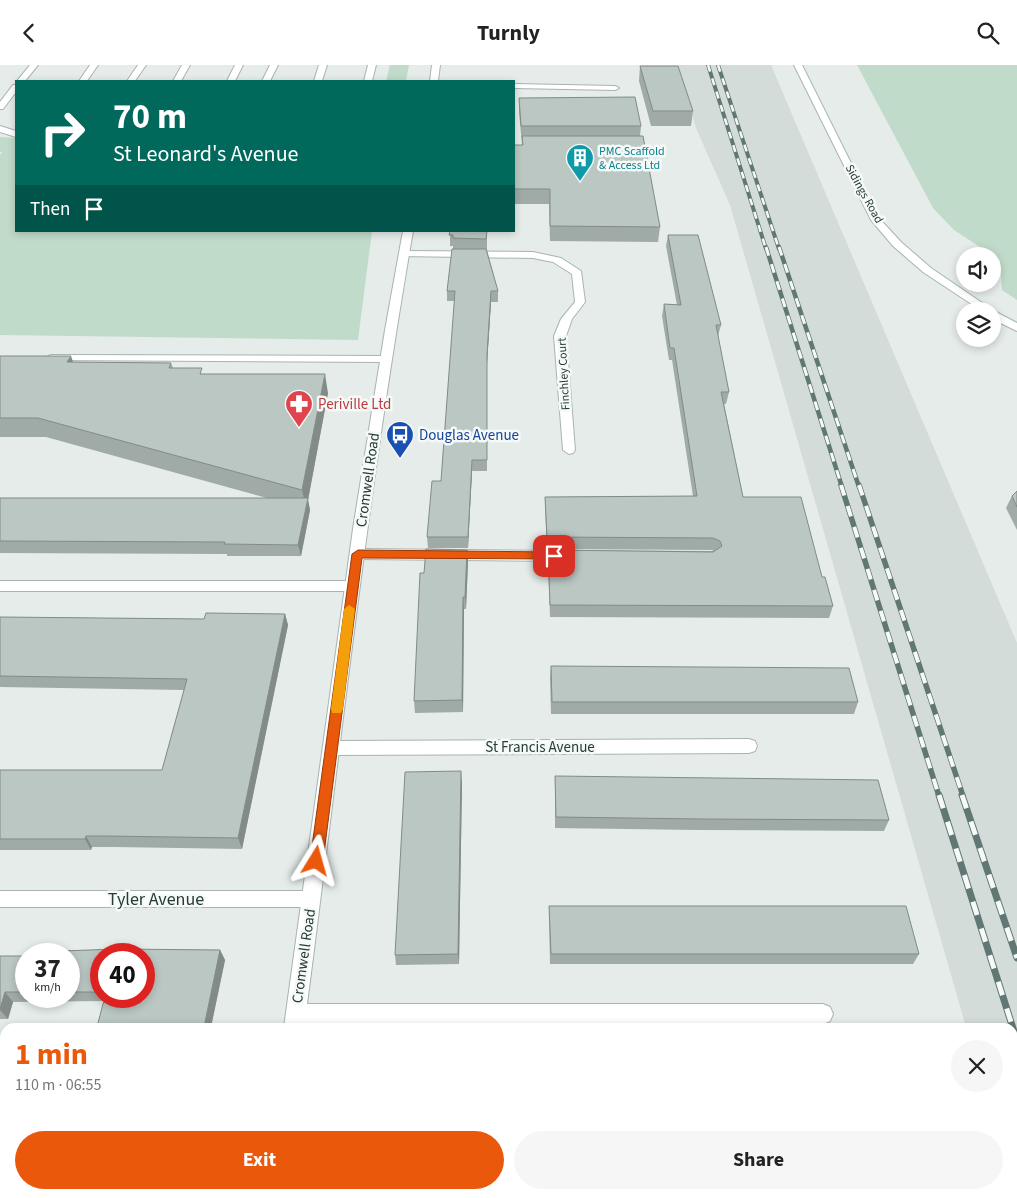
<!DOCTYPE html>
<meta charset="utf-8">
<style>
body{margin:0;font-family:"Source Sans 3",sans-serif;background:#f6f6f6;color:#222;height:100vh;display:flex;flex-direction:column;font-size:19px;white-space:nowrap}
*{box-sizing:border-box;margin:0}
p{font-size:16px;color:#767676}
.icon{flex:none;width:28px;height:28px;fill:none;stroke:currentColor;stroke-width:2;stroke-linecap:round;stroke-linejoin:round}
.map{position:relative;flex:1;overflow:hidden}
.side{position:absolute;left:0px;top:958px;width:1018px;height:176px;display:flex;flex-direction:column;background:#fff;border-radius:15px 15px 0 0;box-shadow:0 2px 8px #0003}
.side>*{flex:none}
.hud{position:absolute;left:15px;top:15px;width:500px;height:152px;border-radius:0px;box-shadow:0 2px 8px #0003;background:#00695c;color:#fff;overflow:hidden}
.tools{position:absolute;left:956px;top:182px;display:grid;gap:10px}
.tools a{display:grid;place-items:center;width:45px;height:45px;border-radius:50%;background:#fff;box-shadow:0 2px 8px #0003;font-size:25px}
.speed{position:absolute;left:15px;top:878px;display:flex;gap:10px;font-size:25px;font-weight:700;text-align:center}
.speed>*{display:grid;place-content:center;width:65px;height:65px;border-radius:50%;background:#fff;box-shadow:0 2px 8px #0003;line-height:1}
.speed small{font-size:12px;font-weight:400}
.speed .limit{border:8px solid #d22;background:#fff;color:#111}
.pin{position:absolute;display:grid;place-items:center;width:42px;height:42px;color:#fff;margin:-21px;border-radius:10px;box-shadow:0 2px 8px #0006}
.me{position:absolute;width:55px;margin:-28px;rotate:8deg;stroke-linejoin:round;filter:drop-shadow(0 0 4px #0008)}
.turn{display:flex;align-items:center;gap:18px;height:105px;padding:0 15px;font-size:22px}
.turn .icon{width:65px;height:65px;stroke-width:2.5}
.turn b{display:block;font-size:35px;line-height:42px}
.then{display:flex;align-items:center;height:48px;padding:0 15px;background:#0003;gap:10px;font-size:19px}
.round{display:grid;place-items:center;flex:none;width:52px;height:52px;border-radius:26px;background:#f6f6f6}
.head{display:flex;align-items:center;justify-content:space-between;height:85px;padding:0 15px}
h1{font-size:30px;font-weight:700;line-height:38px;color:#ea580c}
.button{display:flex;gap:10px;margin-top:auto;padding:10px 15px}
.button a{flex:1;height:58px;border-radius:30px;background:#ea580c;color:#fff;font-size:20px;font-weight:700;line-height:58px;text-align:center}
.button a+a{background:#f6f6f6;color:#222}
header{display:flex;justify-content:space-between;align-items:center;height:65px;padding:0 15px;background:#fff;font-size:22px;font-weight:700}
.map>svg:first-child{display:block}
.built{fill:#d3dcd9}
.green{fill:#c1dbca}
.lines{fill:none;stroke-linecap:round;stroke-linejoin:round}
.service-casing{stroke:#a8b4b1;stroke-width:2}
.minor-casing{stroke:#a8b4b1;stroke-width:2}
.tertiary-casing{stroke:#a8b4b1;stroke-width:2}
.service{fill:#fff;fill-rule:evenodd}
.minor{fill:#fff;fill-rule:evenodd}
.tertiary{fill:#fff;fill-rule:evenodd}
.rail-far3-casing{stroke:#617773;stroke-width:4}
.rail-far2-casing{stroke:#617773;stroke-width:4.5}
.rail-far1-casing{stroke:#617773;stroke-width:5.5}
.rail-casing{stroke:#617773;stroke-width:7}
.rail-far3{stroke:#f5f9f7;stroke-width:2.5;stroke-dasharray:7;stroke-linecap:butt}
.rail-far2{stroke:#f5f9f7;stroke-width:3;stroke-dasharray:9;stroke-linecap:butt}
.rail-far1{stroke:#f5f9f7;stroke-width:4;stroke-dasharray:11;stroke-linecap:butt}
.rail{stroke:#f5f9f7;stroke-width:5;stroke-dasharray:14;stroke-linecap:butt}
.wall{fill:#a0aba8;fill-rule:evenodd}
.shaded-wall{fill:#828b88}
.building{fill:#bac7c3;stroke:#828b88}
.route{fill:#ea580c;stroke:#983908}
.slow{fill:#f59e0b}
.labels{text-anchor:middle;dominant-baseline:central;stroke-width:5;stroke-linejoin:round;paint-order:stroke}
.far-culture-label{font-size:12px;fill:#0d838f;stroke:#f5f9f7;text-anchor:start}
.far-street-label{font-size:12px;fill:#263c38;stroke:#f5f9f7}
.health-label{font-size:15px;fill:#be3a42;stroke:#f5f9f7;text-anchor:start}
.transit-label{font-size:15px;fill:#164399;stroke:#f5f9f7;text-anchor:start}
.street-label{font-size:15px;fill:#263c38;stroke:#f5f9f7}
.near-street-label{font-size:18px;fill:#263c38;stroke:#f5f9f7}
</style>
<header><svg class="icon" aria-label="back" viewBox="0 0 24 24"><path d="M15 5l-7 7 7 7"/></svg>Turnly<svg class="icon" aria-label="search" viewBox="0 0 24 24"><circle cx="10" cy="10" r="6"/><path d="M15 15l6 6"/></svg></header>
<div class="map">
<svg width="1017" height="1133" viewBox="0 0 1017 1133">
<rect width="100%" height="100%" fill="#e5ecea"/>
<path class="built" d="M 678,0 L 771,0 L 1017,578 L 1017,1133 L 1015,1133 L 1012,1123 L 1012,962 L 966,962 L 730,140 L 696,63 Z"/>
<g class="green">
<path d="M 390,0 L 409,0 L 406,16 L 386,16 Z"/>
<path d="M 857,0 L 1017,0 L 1017,235 L 1002,225 L 1000,195 L 954,165 L 933,143 Z"/>
<path d="M 0,72 L 16,73 L 16,166 L 372,166 L 358,275 L 0,270 L 0,90 L 2,87 L 0,87 Z"/>
</g>
<g class="lines">
<defs>
<g id="service">
<path d="M 30,0 L 38,0 L 25,16 L 17,16 Z"/>
<path d="M 90,0 L 98,0 L 87,16 L 79,16 Z"/>
<path d="M 138,0 L 146,0 L 135,16 L 127,16 Z"/>
<path d="M 182,0 L 190,0 L 181,16 L 173,16 Z"/>
<path d="M 235,0 L 243,0 L 235,16 L 227,16 Z"/>
<path d="M 270,0 L 278,0 L 270,16 L 262,16 Z"/>
<path d="M 319,0 L 327,0 L 322,16 L 314,16 Z"/>
<path d="M 368,0 L 376,0 L 372,16 L 364,16 Z"/>
<path d="M 514,19 L 615,21 L 619,23 L 615,25 L 514,23 Z"/>
<path d="M 13,20 L 16,20 L 16,27 L 3,44 L 0,44 L 0,37 Z"/>
<path d="M 0,61 L 16,66 L 16,72 L 0,67 Z"/>
<path d="M 51,290 L 386,291 L 392,294 L 386,297 L 47,295 L 45,293 Z"/>
</g>
<g id="minor">
<path d="M 794,0 L 802,0 L 878,152 L 901,177 L 931,203 L 994,246 L 1017,258 L 1017,266 L 992,254 L 992,246 L 982,246 L 923,207 L 893,181 L 871,155 Z"/>
<path d="M 404,186 L 533,187 L 561,193 L 581,206 L 585,237 L 572,254 L 566,271 L 575,385 L 573,388 L 569,389 L 563,385 L 554,271 L 561,254 L 575,237 L 572,209 L 553,197 L 533,193 L 400,191 L 400,187 Z"/>
<path d="M 358,484 L 567,486 L 572,488 L 574,491 L 572,494 L 567,496 L 358,494 L 353,492 L 351,489 L 353,486 Z"/>
<path d="M 0,516 L 352,516 L 357,517 L 359,521 L 357,525 L 352,526 L 0,526 Z"/>
<path d="M 749,674 L 755,676 L 757,681 L 755,686 L 749,688 L 332,690 L 326,688 L 324,683 L 326,678 L 332,676 Z"/>
<path d="M 0,826 L 311,826 L 318,828 L 320,834 L 318,840 L 311,842 L 0,842 Z"/>
<path d="M 296,939 L 823,939 L 830,942 L 833,949 L 830,956 L 823,959 L 296,959 L 289,956 L 286,949 L 289,942 Z"/>
</g>
<g id="tertiary">
<path d="M 432,0 L 440,0 L 438,16 L 430,16 Z"/>
<path d="M 403,166 L 413,166 C 367,430 339,696 304,962 L 284,962 L 353,464 L 385,265 Z"/>
<rect x="259" y="1129" width="22" height="4"/>
</g>
</defs>
<use href="#service" class="service-casing"/>
<use href="#minor" class="minor-casing"/>
<use href="#tertiary" class="tertiary-casing"/>
<use href="#service" class="service"/>
<use href="#minor" class="minor"/>
<use href="#tertiary" class="tertiary"/>
<defs>
<g id="rail-far3">
<path d="M 708,0 L 766,184"/>
<path d="M 718,0 L 779,184"/>
</g>
<g id="rail-far2">
<path d="M 766,182 L 842,422"/>
<path d="M 779,182 L 859,422"/>
</g>
<g id="rail-far1">
<path d="M 841,420 L 939,731"/>
<path d="M 859,420 L 963,731"/>
</g>
<g id="rail">
<path d="M 939,730 L 1017,976"/>
<path d="M 962,730 L 1017,893"/>
</g>
</defs>
<use href="#rail-far3" class="rail-far3-casing"/>
<use href="#rail-far2" class="rail-far2-casing"/>
<use href="#rail-far1" class="rail-far1-casing"/>
<use href="#rail" class="rail-casing"/>
<use href="#rail-far3" class="rail-far3"/>
<use href="#rail-far2" class="rail-far2"/>
<use href="#rail-far1" class="rail-far1"/>
<use href="#rail" class="rail"/>
</g>
<g class="wall">
<path d="M 640,1 L 693,46 L 691,61 L 651,61 L 639,16 Z"/>
<path d="M 519,33 L 641,61 L 640,71 L 660,162 L 658,177 L 550,176 L 549,139 L 514,139 L 514,80 L 522,80 L 519,47 Z"/>
<path d="M 450,166 L 487,166 L 487,185 L 498,226 L 498,237 L 491,237 L 487,299 L 487,406 L 472,406 L 468,483 L 428,483 L 427,472 L 441,416 L 455,236 L 447,236 L 447,226 L 453,184 L 453,181 L 450,181 Z"/>
<path d="M 668,170 L 721,260 L 718,271 L 729,327 L 726,339 L 724,339 L 743,432 L 822,512 L 833,541 L 829,553 L 550,552 L 548,497 L 548,485 L 714,486 L 711,485 L 547,484 L 545,444 L 545,432 L 693,431 L 672,295 L 669,295 L 662,251 L 664,239 L 677,240 L 666,181 Z"/>
<path d="M 0,291 L 73,297 L 171,298 L 173,303 L 203,309 L 328,328 L 308,435 L 310,445 L 301,491 L 227,491 L 227,489 L 0,488 L 0,433 L 267,433 L 46,372 L 0,372 Z"/>
<path d="M 1017,426 L 1017,465 L 1006,443 L 1012,431 Z"/>
<path d="M 467,485 L 468,497 L 466,544 L 464,544 L 463,647 L 415,648 L 414,636 L 424,508 Z"/>
<path d="M 285,549 L 288,560 L 242,784 L 114,782 L 92,782 L 91,785 L 0,785 L 0,705 L 162,705 L 184,625 L 0,622 L 0,552 L 204,554 Z"/>
<path d="M 551,601 L 858,637 L 854,649 L 551,649 L 550,612 Z"/>
<path d="M 555,711 L 889,755 L 884,766 L 697,765 L 555,763 Z"/>
<path d="M 462,718 L 459,899 L 396,900 L 395,890 Z"/>
<path d="M 549,841 L 919,889 L 913,899 L 550,899 L 549,851 Z"/>
<path d="M 118,884 L 220,885 L 225,895 L 211,962 L 97,962 L 104,936 L 13,937 L 8,954 L 0,954 L 0,891 L 26,891 L 26,931 L 69,931 L 69,889 L 33,889 L 33,887 ZM 101,889 L 144,889 L 144,931 L 101,931 Z"/>
</g>
<g class="shaded-wall">
<path d="M 491,226 L 491,237 L 487,299 L 487,406 L 487,289 Z"/>
<path d="M 71,291 L 78,311 L 67,297 Z"/>
<path d="M 325,309 L 328,328 L 308,435 L 310,445 L 301,491 L 298,480 L 306,443 L 302,425 Z"/>
<path d="M 472,395 L 472,406 L 468,483 L 468,472 Z"/>
<path d="M 467,485 L 468,497 L 466,544 L 465,532 Z"/>
<path d="M 463,532 L 464,544 L 463,647 L 462,635 Z"/>
<path d="M 285,549 L 288,560 L 242,784 L 238,773 Z"/>
<path d="M 461,706 L 462,718 L 459,899 L 458,889 Z"/>
<path d="M 86,771 L 92,782 L 91,785 L 85,774 Z"/>
<path d="M 220,885 L 225,895 L 211,962 L 204,962 Z"/>
<path d="M 5,927 L 13,937 L 8,954 L 0,945 Z"/>
<path d="M 170,1129 L 178,1129 L 177,1133 L 170,1133 Z"/>
</g>
<g class="building">
<path d="M 640,1 L 678,1 L 693,46 L 653,46 Z"/>
<path d="M 635,32 L 641,61 L 521,61 L 519,33 Z"/>
<path d="M 522,71 L 643,71 L 660,162 L 550,161 L 550,124 L 514,124 L 514,80 L 523,80 Z"/>
<path d="M 450,166 L 487,166 L 486,174 L 453,173 L 453,170 L 449,170 Z"/>
<path d="M 668,170 L 698,170 L 721,260 L 716,260 L 729,327 L 721,327 L 743,432 L 801,432 L 822,512 L 825,512 L 833,541 L 550,540 L 548,485 L 713,487 L 722,481 L 720,476 L 713,473 L 547,472 L 545,432 L 697,431 L 674,283 L 670,283 L 664,239 L 681,240 Z"/>
<path d="M 452,184 L 486,184 L 498,226 L 491,226 L 487,289 L 487,395 L 472,395 L 468,472 L 427,472 L 432,416 L 441,416 L 455,226 L 447,226 Z"/>
<path d="M 0,291 L 71,291 L 67,297 L 171,298 L 169,303 L 202,303 L 200,309 L 325,309 L 302,425 L 38,353 L 0,353 Z"/>
<path d="M 1017,426 L 1017,442 L 1012,431 Z"/>
<path d="M 0,433 L 308,433 L 298,480 L 224,479 L 225,477 L 0,476 Z"/>
<path d="M 426,484 L 467,485 L 465,532 L 463,532 L 462,635 L 414,636 L 420,508 L 424,508 Z"/>
<path d="M 206,548 L 285,549 L 238,773 L 108,771 L 86,771 L 85,774 L 0,774 L 0,705 L 162,705 L 187,614 L 0,611 L 0,552 L 204,554 Z"/>
<path d="M 551,601 L 849,603 L 858,637 L 552,637 Z"/>
<path d="M 461,706 L 458,889 L 395,890 L 405,707 Z"/>
<path d="M 555,711 L 878,715 L 889,755 L 700,754 L 556,752 Z"/>
<path d="M 549,841 L 906,841 L 919,889 L 551,889 Z"/>
<path d="M 118,884 L 220,885 L 204,962 L 97,962 L 105,931 L 144,931 L 144,889 L 101,889 L 101,927 L 69,927 L 69,889 L 33,889 L 33,887 Z"/>
<path d="M 0,891 L 26,891 L 26,927 L 5,927 L 0,944 Z"/>
<path d="M 52,1129 L 170,1129 L 170,1133 L 51,1133 Z"/>
<rect x="371" y="1129" width="64" height="4"/>
</g>
<path class="route" d="M 358,485 L 554,487 L 559,491 L 554,494 L 362,493 L 323,796 L 321,801 L 316,803 L 312,801 L 310,796 L 352,489 Z"/>
<path class="slow" d="M 349,540 L 355,544 L 343,644 L 341,648 L 332,648 L 331,644 L 344,544 Z"/>
<defs>
<symbol id="building-pin" viewBox="-11 -11 22 30"><path d="M0 17L-7.5 6A9.5 9.5 0 1 1 7.5 6Z" fill="#0f9aa8" stroke="#f5f9f7"/><path d="M-4-6H4V6H1V3H-1V6H-4ZM-2.5-4.3h1.7v1.8h-1.7ZM.8-4.3h1.7v1.8H.8ZM-2.5-1h1.7V.8h-1.7ZM.8-1h1.7V.8H.8Z" fill="#fff"/></symbol>
<symbol id="pharmacy-pin" viewBox="-11 -11 22 30"><path d="M0 17L-7.5 6A9.5 9.5 0 1 1 7.5 6Z" fill="#e0444e" stroke="#f5f9f7"/><path d="M-2-6h4v4h4v4h-4v4h-4v-4h-4v-4h4Z" fill="#fff"/></symbol>
<symbol id="bus-pin" viewBox="-11 -11 22 30"><path d="M0 17L-7.5 6A9.5 9.5 0 1 1 7.5 6Z" fill="#1a4fb4" stroke="#f5f9f7"/><path d="M-5-6H5V4H4V6H2V4H-2V6H-4V4H-5ZM-3.5-4V0h7V-4ZM-3.5 1.2v1.5H-2V1.2ZM2 1.2v1.5H3.5V1.2Z" fill="#fff"/></symbol>
</defs>
<g fill-rule="evenodd">
<use href="#building-pin" x="564" y="77" width="32" height="43"/>
<use href="#pharmacy-pin" x="283" y="323" width="32" height="43"/>
<use href="#bus-pin" x="384" y="354" width="32" height="43"/>
</g>
<g class="labels">
<g class="far-culture-label">
<text x="599" y="86">PMC Scaffold<tspan x="599" dy="14">&amp; Access Ltd</tspan></text>
</g>
<g class="far-street-label">
<text transform="translate(864 129) rotate(61)">Sidings Road</text>
<text transform="translate(564 309) rotate(-93)">Finchley Court</text>
</g>
<g class="health-label">
<text x="318" y="339">Periville Ltd</text>
</g>
<g class="transit-label">
<text x="419" y="370">Douglas Avenue</text>
</g>
<g class="street-label">
<text transform="translate(368 415) rotate(-82)">Cromwell Road</text>
<text x="540" y="682">St Francis Avenue</text>
<text transform="translate(304 891) rotate(-82)">Cromwell Road</text>
</g>
<g class="near-street-label">
<text x="156" y="834">Tyler Avenue</text>
</g>
</g>
</svg>
<div class="tools">
<a><svg class="icon" aria-label="sound" viewBox="0 0 24 24"><path d="M4 9h4l5-4v14l-5-4H4zM17 9q2 3 0 6"/></svg></a>
<a><svg class="icon" aria-label="layers" viewBox="0 0 24 24"><path d="M12 4l9 5-9 5-9-5zM3 14l9 5 9-5"/></svg></a>
</div>
<div class="speed"><div>37<small>km/h</small></div><div class="limit">40</div></div>
<div class="pin" style="left:554px;top:491px;background:#d93025"><svg class="icon" aria-label="arrive" viewBox="0 0 24 24"><path d="M6 21V4h12l-3 4 3 4H6"/></svg></div>
<svg class="me" style="left:316px;top:796px" viewBox="-20 -20 40 40"><path d="M0-17L14 15 0 8-14 15z" fill="#ea580c" stroke="#fff" stroke-width="4"/></svg>
<div class="hud">
<div class="turn"><svg class="icon" aria-label="right" viewBox="0 0 24 24"><path d="M7 20v-9h11M14 6l5 5-5 5"/></svg><div><b>70 m</b>St Leonard's Avenue</div></div>
<div class="then">Then<svg class="icon" aria-label="arrive" viewBox="0 0 24 24"><path d="M6 21V4h12l-3 4 3 4H6"/></svg></div>
</div>
<section class="side">
<div class="head"><div><h1>1 min</h1><p>110 m · 06:55</p></div><a class="round"><svg class="icon" aria-label="close" viewBox="0 0 24 24"><path d="M6 6l12 12M18 6L6 18"/></svg></a></div>
<div class="button"><a>Exit</a><a>Share</a></div>
</section>
</div>
